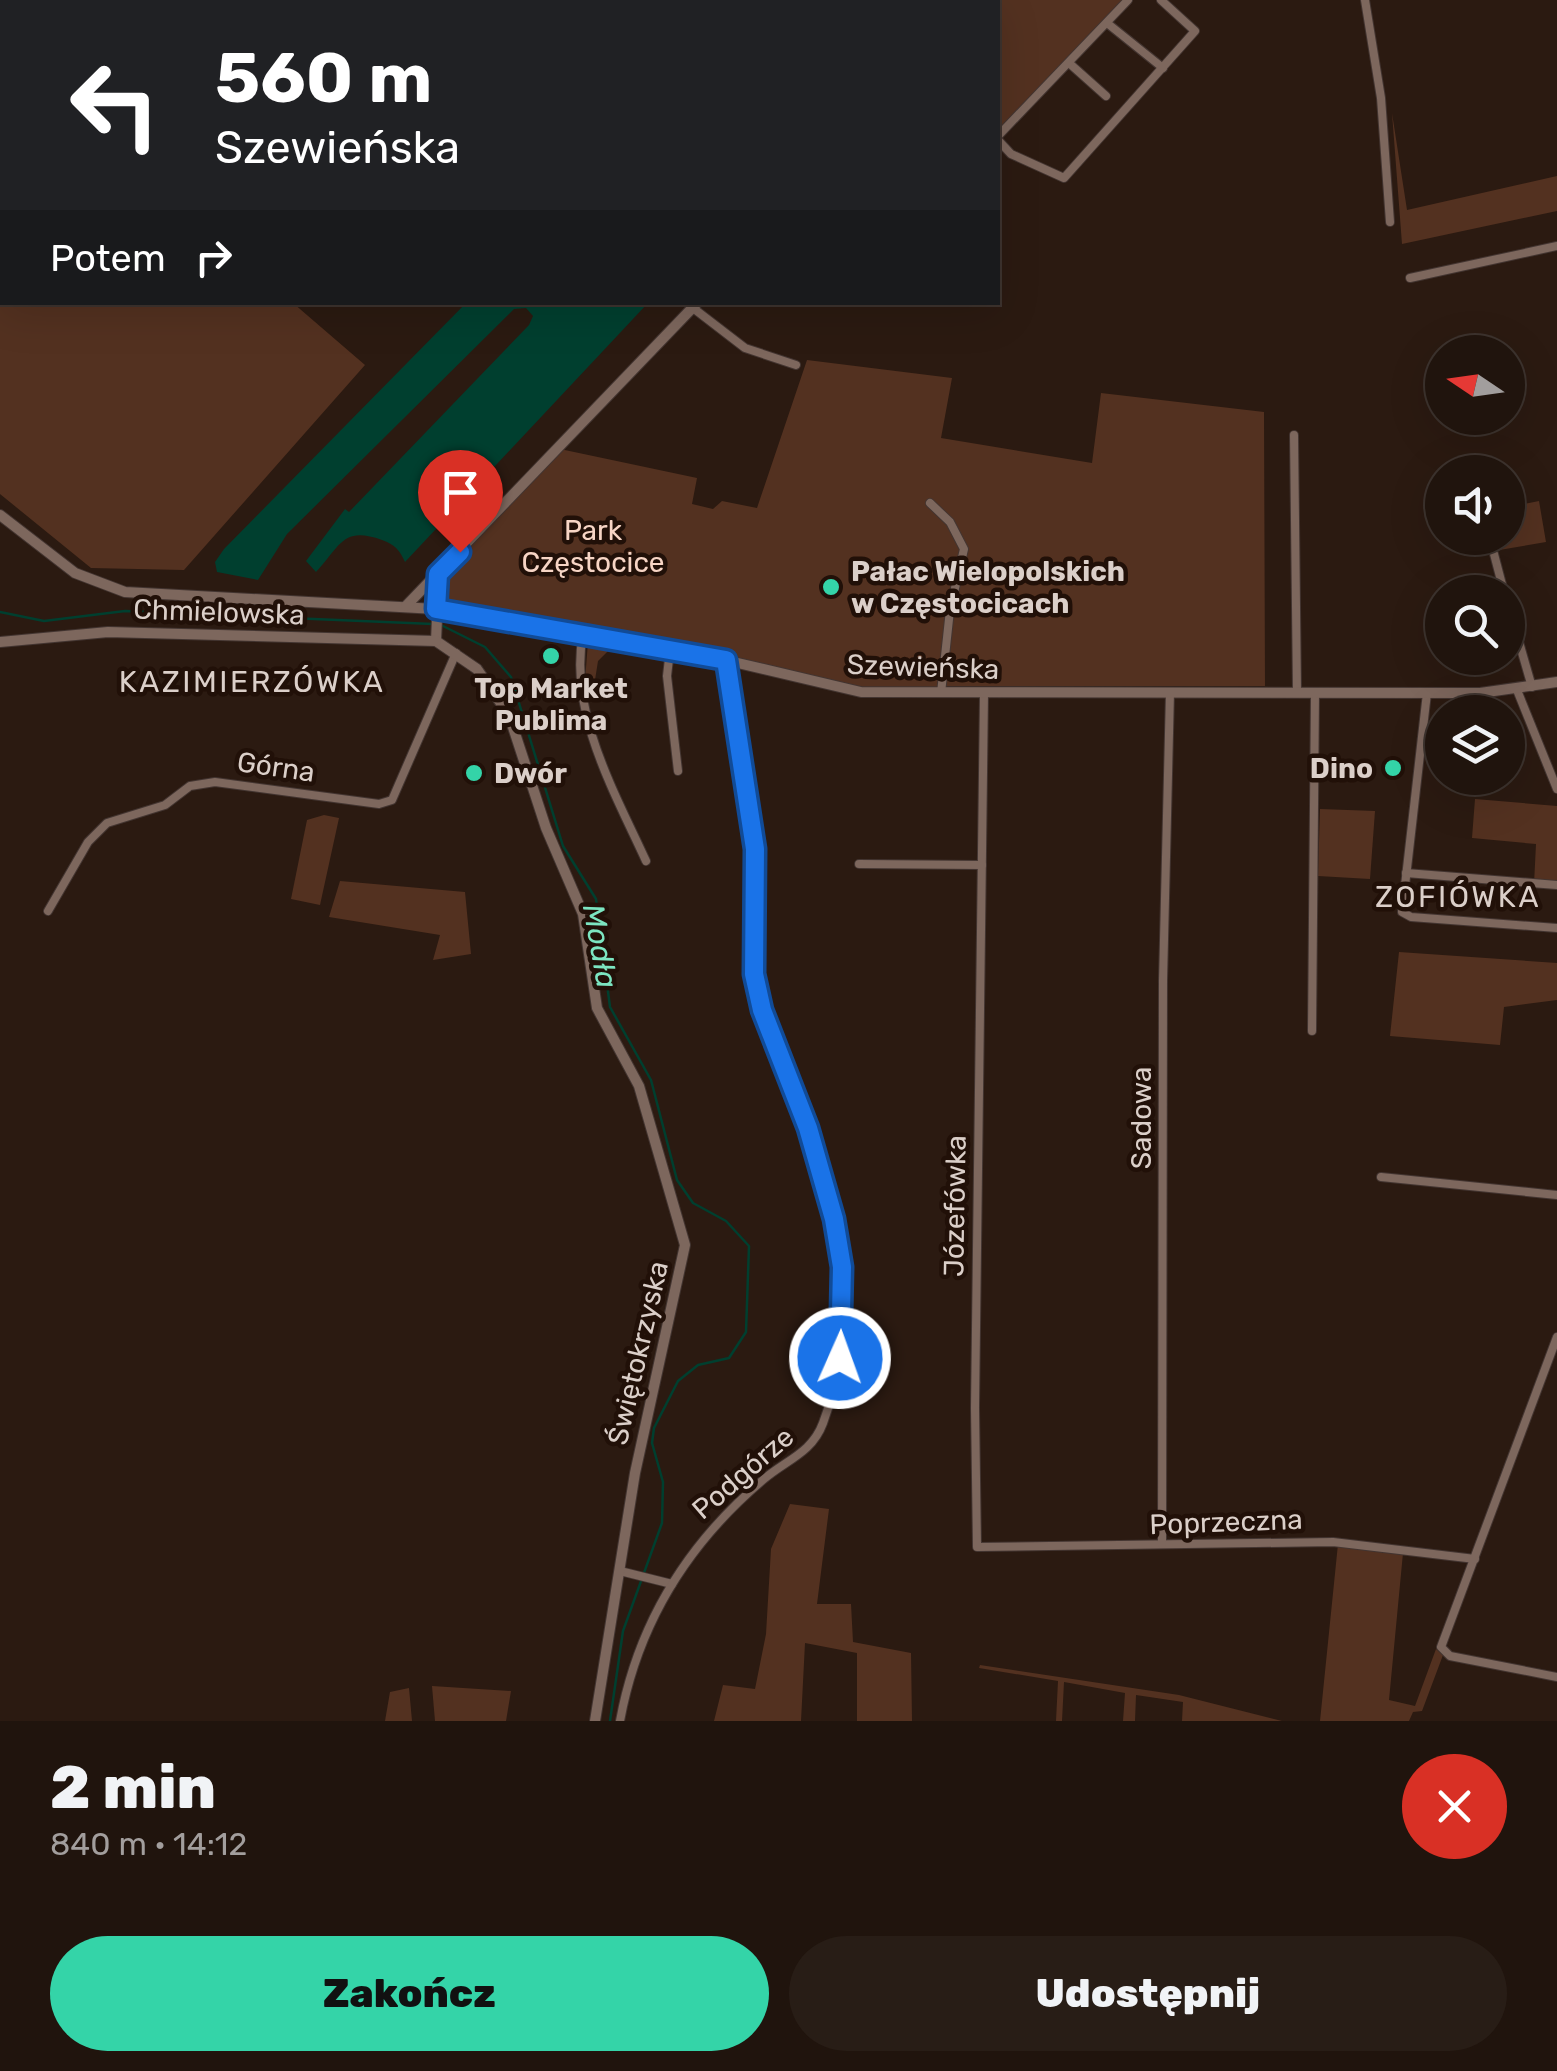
<!DOCTYPE html>
<html lang="pl">
<meta charset="utf-8">
<style>
body{margin:0;font-family:Rubik,sans-serif;background:#281d16;color:#f1f3f6;height:100vh;display:flex;flex-direction:column;font-size:38px;white-space:nowrap}
*{box-sizing:border-box;margin:0}
p{font-size:32px;color:#a29e9d}
.icon{flex:none;width:55px;height:55px;fill:none;stroke:currentColor;stroke-width:2;stroke-linecap:round;stroke-linejoin:round}
.map{position:relative;height:1721px;overflow:hidden}
.drawer{display:flex;flex-direction:column;background:#20140d;flex:1}
.drawer>*{flex:none}
.hud{position:absolute;left:0px;top:0px;width:1000px;height:305px;box-shadow:0 10px 40px #0002,0 0 0 2px #3d332e;background:#202124;color:#fff;overflow:hidden}
.needle{width:65px;rotate:283deg}
.controls{position:absolute;left:1425px;top:335px;display:grid;gap:20px}
.controls a{display:grid;place-items:center;width:100px;height:100px;border-radius:50%;background:#20140d;box-shadow:0 10px 40px #0002,0 0 0 2px #3d332e;font-size:50px}
.pin{position:absolute;display:grid;place-items:center;width:85px;height:85px;color:#fff;margin:-102px -42px;border-radius:50% 50% 50% 0;rotate:-45deg;box-shadow:0 0 10px #0007}
.pin .icon{rotate:45deg}
.me{position:absolute;width:110px;margin:-55px;rotate:2deg;stroke-linejoin:round;filter:drop-shadow(0 0 8px #0008)}
.turn{display:flex;align-items:center;gap:35px;height:210px;padding:0 50px;font-size:45px}
.turn .icon{width:130px;height:130px;stroke-width:2.5}
.turn b{display:block;font-size:70px;line-height:85px}
.then{display:flex;align-items:center;height:95px;padding:0 50px;background:#0003;gap:20px;font-size:38px}
.round{display:grid;place-items:center;flex:none;width:105px;height:105px;border-radius:52px;background:#281d16}
.overview{display:flex;align-items:center;justify-content:space-between;height:170px;padding:0 50px}
h1{font-size:60px;font-weight:800;line-height:75px}
.cta{display:flex;gap:20px;margin-top:auto;padding:20px 50px}
.cta a{flex:1;height:115px;border-radius:60px;background:#34d4a8;color:#111;font-size:40px;font-weight:800;line-height:115px;text-align:center}
.cta a+a{background:#281d16;color:#f1f3f6}
.map>svg:first-child{display:block}
.green{fill:#533120}
.water{fill:#003f2f}
.lines{fill:none;stroke-linecap:round;stroke-linejoin:round}
.stream{stroke:#003f2f;stroke-width:2.5}
.minor-casing{stroke:#433531;stroke-width:10}
.tertiary-casing{stroke:#433531;stroke-width:12}
.minor{stroke:#7d675d;stroke-width:8}
.tertiary{stroke:#7d675d;stroke-width:10}
.route-casing{stroke:#114b97;stroke-width:25}
.route{stroke:#1a73e8;stroke-width:18}
.poi-dot{fill:#34d4a8;stroke:#211008;stroke-width:4}
.labels{text-anchor:middle;dominant-baseline:central;stroke-width:9;stroke-linejoin:round;paint-order:stroke}
.park-label{font-size:28px;fill:#f7d5c5;stroke:#211008}
.poi-label{font-size:28px;font-weight:bold;fill:#dbcfc9;stroke:#211008;text-anchor:start}
.street-label{font-size:28px;fill:#dbcfc9;stroke:#211008}
.neighbourhood-label{font-size:30px;letter-spacing:2.5px;fill:#dbcfc9;stroke:#211008}
.water-label{font-size:30px;font-style:italic;fill:#7ce5c1;stroke:#211008}
</style>
<div class="map">
<svg width="1557" height="1721" viewBox="0 0 1557 1721">
<rect width="100%" height="100%" fill="#2b1a11"/>
<g class="green">
<path d="M 971,0 L 1128,0 L 998,136 L 998,2 Z"/>
<path d="M 0,74 L 2,302 L 293,303 L 365,365 L 184,570 L 91,568 L 0,494 Z"/>
<path d="M 1392,113 L 1407,210 L 1557,176 L 1557,211 L 1402,244 Z"/>
<path d="M 807,360 L 952,378 L 941,438 L 1092,463 L 1101,393 L 1264,412 L 1265,686 L 945,686 L 950,610 L 941,693 L 861,692 L 725,660 L 436,609 L 439,574 L 560,449 L 697,478 L 692,504 L 713,509 L 722,501 L 757,508 Z"/>
<path d="M 1539,501 L 1546,542 L 1464,556 L 1459,538 L 1508,538 L 1508,507 Z"/>
<path d="M 588,642 L 612,647 L 598,661 L 595,680 L 585,681 Z"/>
<path d="M 1475,799 L 1557,806 L 1557,885 L 1534,884 L 1536,844 L 1472,838 Z"/>
<path d="M 1320,809 L 1375,811 L 1370,879 L 1318,876 Z"/>
<path d="M 324,815 L 339,818 L 320,905 L 291,899 L 307,820 Z"/>
<path d="M 340,881 L 465,892 L 471,954 L 433,960 L 440,935 L 329,917 Z"/>
<path d="M 1399,952 L 1557,963 L 1557,1000 L 1504,1007 L 1500,1045 L 1390,1036 Z"/>
<path d="M 790,1504 L 829,1509 L 817,1604 L 851,1604 L 853,1642 L 911,1653 L 912,1721 L 857,1721 L 857,1653 L 805,1643 L 801,1721 L 714,1721 L 723,1685 L 755,1689 L 766,1634 L 771,1549 Z"/>
<path d="M 1338,1544 L 1403,1553 L 1389,1700 L 1415,1706 L 1436,1649 L 1443,1655 L 1422,1711 L 1413,1712 L 1409,1721 L 1320,1721 Z"/>
<path d="M 980,1665 L 1179,1695 L 1282,1721 L 1182,1721 L 1183,1702 L 1136,1695 L 1135,1721 L 1123,1721 L 1125,1693 L 1064,1682 L 1062,1721 L 1056,1721 L 1058,1681 L 979,1668 Z"/>
<path d="M 432,1686 L 511,1691 L 506,1721 L 435,1721 Z"/>
<path d="M 409,1688 L 412,1721 L 385,1721 L 390,1692 Z"/>
</g>
<path class="water" d="M 467,302 L 648,303 L 405,562 C 399,549 395,545 382,540 C 343,526 341,545 316,572 L 306,561 L 345,509 L 349,512 L 529,325 L 533,316 L 526,308 L 514,309 L 287,534 L 258,580 L 217,572 L 215,562 L 224,549 Z"/>
<g class="lines">
<g class="stream">
<path d="M 0,612 L 44,621 L 125,611 L 433,624"/>
<path d="M 441,625 L 485,647 L 511,677 L 563,846 L 596,899 L 610,1007 L 651,1080 L 677,1180 L 693,1203 L 726,1221 L 749,1246 L 746,1332 L 729,1358 L 698,1365 L 678,1381 L 654,1428 L 652,1443 L 663,1482 L 662,1523 L 623,1631 L 610,1721"/>
</g>
<defs>
<g id="minor">
<path d="M 1365,0 L 1381,98 L 1390,222"/>
<path d="M 745,2 L 746,0"/>
<path d="M 1107,23 L 1163,68"/>
<path d="M 1069,63 L 1106,96"/>
<path d="M 998,136 L 1128,0"/>
<path d="M 998,140 L 1011,154 L 1064,178 L 1195,31 L 1161,0"/>
<path d="M 1410,278 L 1557,246"/>
<path d="M 693,308 L 745,348 L 796,365"/>
<path d="M 1294,435 L 1297,692"/>
<path d="M 930,503 L 950,522 L 964,549 L 950,610 L 941,693"/>
<path d="M 1494,554 L 1504,592"/>
<path d="M 1508,604 L 1532,687"/>
<path d="M 583,634 C 568,712 615,793 646,861"/>
<path d="M 670,650 L 667,676 L 678,771"/>
<path d="M 1517,690 L 1557,789"/>
<path d="M 984,693 L 975,1408 L 977,1547 L 1333,1542 L 1475,1559"/>
<path d="M 1427,693 L 1402,912 L 1411,917 L 1557,928"/>
<path d="M 859,864 L 982,865"/>
<path d="M 1406,873 L 1557,885"/>
<path d="M 48,911 L 88,842 L 107,823 L 165,805 L 190,786 L 215,782 L 379,804 L 392,800 L 456,653"/>
<path d="M 1312,1031 L 1315,692"/>
<path d="M 1381,1177 L 1557,1195"/>
<path d="M 1557,1337 L 1441,1647 L 1450,1656 L 1557,1677"/>
<path d="M 1162,1544 L 1163,981 L 1170,692"/>
<path d="M 620,1571 L 672,1584"/>
<path d="M 620,1721 C 638,1623 688,1543 764,1479 C 786,1460 812,1453 823,1423 C 859,1327 840,1221 808,1127 C 791,1076 763,1029 754,977 C 747,935 758,890 755,848 C 750,785 735,722 725,660"/>
</g>
<g id="tertiary">
<path d="M 704,0 L 707,2"/>
<path d="M 969,2 L 971,0"/>
<path d="M 0,515 L 75,573 L 125,592 L 436,609 L 725,660 L 861,692 L 1480,693 L 1557,682"/>
<path d="M 406,606 L 698,302"/>
<path d="M 436,641 L 477,669 L 509,715 L 546,828 L 583,914 L 597,1008 L 639,1086 L 685,1245 L 635,1473 L 595,1721"/>
<path d="M 436,641 L 439,575"/>
<path d="M 0,642 L 108,632 L 436,641"/>
</g>
</defs>
<use href="#minor" class="minor-casing"/>
<use href="#tertiary" class="tertiary-casing"/>
<use href="#minor" class="minor"/>
<use href="#tertiary" class="tertiary"/>
</g>
<g class="lines">
<defs>
<path id="route" d="M 460,552 L 438,574 L 436,609 L 726,660 L 755,849 L 754,974 L 762,1010 L 808,1128 L 834,1219 L 842,1267 L 840,1358"/>
</defs>
<use href="#route" class="route-casing"/>
<use href="#route" class="route"/>
</g>
<g class="poi-dot">
<circle cx="831" cy="587" r="10"/>
<circle cx="551" cy="656" r="10"/>
<circle cx="1393" cy="768" r="10"/>
<circle cx="474" cy="773" r="10"/>
</g>
<g class="labels">
<g class="park-label">
<text x="593" y="530">Park<tspan x="593" dy="32">Częstocice</tspan></text>
</g>
<g class="poi-label">
<text x="851" y="571">Pałac Wielopolskich<tspan x="851" dy="32">w Częstocicach</tspan></text>
<text x="551" y="688" text-anchor="middle">Top Market<tspan x="551" dy="32">Publima</tspan></text>
<text x="1373" y="768" text-anchor="end">Dino</text>
<text x="494" y="773">Dwór</text>
</g>
<g class="street-label">
<text transform="translate(219 612) rotate(2)">Chmielowska</text>
<text transform="translate(923 667) rotate(2)">Szewieńska</text>
<text transform="translate(276 767) rotate(8)">Górna</text>
<text transform="translate(1141 1118) rotate(-90)">Sadowa</text>
<text transform="translate(955 1206) rotate(-89)">Józefówka</text>
<text transform="translate(638 1353) rotate(-77)">Świętokrzyska</text>
<text transform="translate(743 1473) rotate(-41)">Podgórze</text>
<text transform="translate(1226 1522) rotate(-2)">Poprzeczna</text>
</g>
<g class="neighbourhood-label">
<text x="252" y="682">KAZIMIERZÓWKA</text>
<text x="1458" y="897">ZOFIÓWKA</text>
</g>
<g class="water-label">
<text transform="translate(600 946) rotate(80)">Modła</text>
</g>
</g>
</svg>
<div class="controls">
<a><svg class="needle" viewBox="-14 -14 28 28"><path d="M0-13l5 13h-10z" fill="#e53935"/><path d="M0 13l5-13h-10z" fill="#a29e9d"/></svg></a>
<a><svg class="icon" aria-label="sound" viewBox="0 0 24 24"><path d="M4 9h4l5-4v14l-5-4H4zM17 9q2 3 0 6"/></svg></a>
<a><svg class="icon" aria-label="search" viewBox="0 0 24 24"><circle cx="10" cy="10" r="6"/><path d="M15 15l6 6"/></svg></a>
<a><svg class="icon" aria-label="layers" viewBox="0 0 24 24"><path d="M12 4l9 5-9 5-9-5zM3 14l9 5 9-5"/></svg></a>
</div>
<div class="pin" style="left:460px;top:552px;background:#d93025"><svg class="icon" aria-label="arrive" viewBox="0 0 24 24"><path d="M6 21V4h12l-3 4 3 4H6"/></svg></div>
<svg class="me" style="left:840px;top:1358px" viewBox="-20 -20 40 40"><circle r="17" fill="#1a73e8" stroke="#fff" stroke-width="3"/><path d="M0-11L8 9 0 5-8 9z" fill="#fff"/></svg>
<div class="hud">
<div class="turn"><svg class="icon" aria-label="left" viewBox="0 0 24 24"><path d="M17 20v-9H6M10 6l-5 5 5 5"/></svg><div><b>560 m</b>Szewieńska</div></div>
<div class="then">Potem<svg class="icon" aria-label="right" viewBox="0 0 24 24"><path d="M7 20v-9h11M14 6l5 5-5 5"/></svg></div>
</div>
</div>
<section class="drawer">
<div class="overview"><div><h1>2 min</h1><p>840 m · 14:12</p></div><a class="round" style="background:#d93025;color:#fff"><svg class="icon" aria-label="close" viewBox="0 0 24 24"><path d="M6 6l12 12M18 6L6 18"/></svg></a></div>
<div class="cta"><a>Zakończ</a><a>Udostępnij</a></div>
</section>
